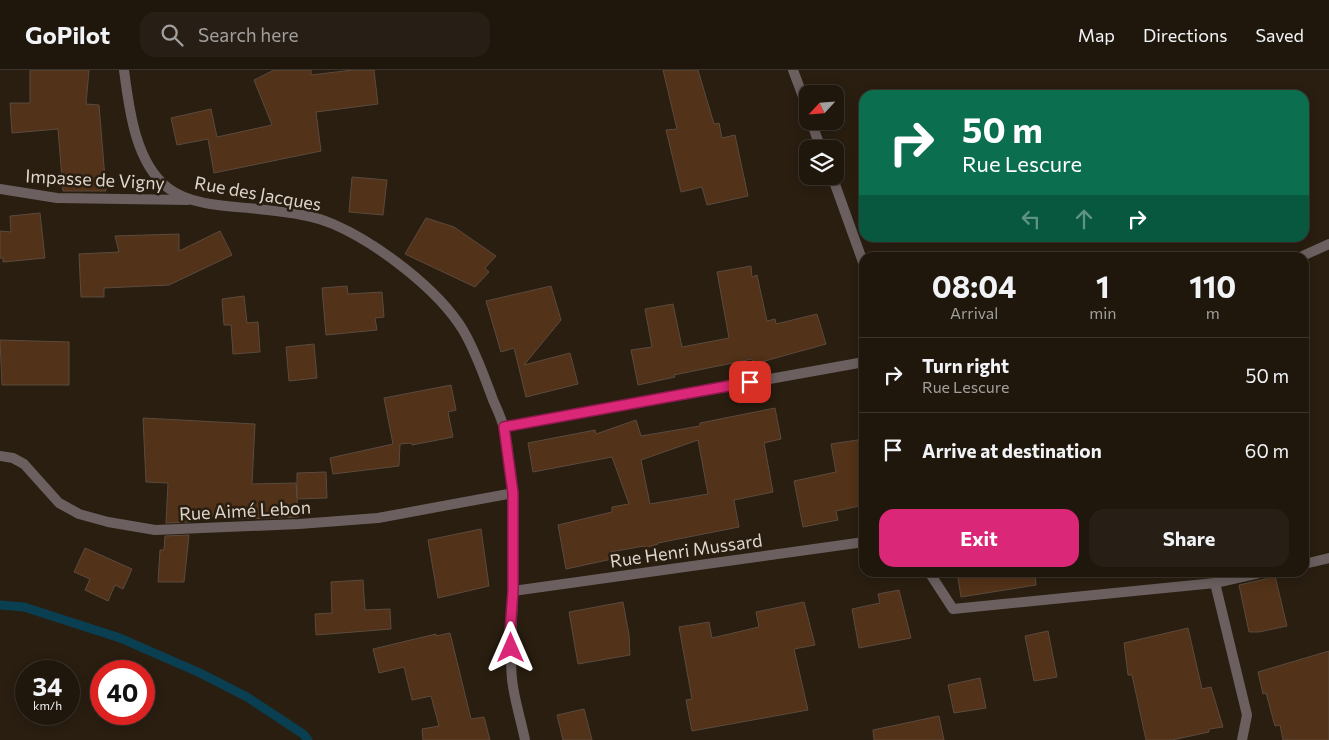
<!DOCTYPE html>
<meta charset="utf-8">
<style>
body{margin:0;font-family:Commissioner,sans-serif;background:#271f15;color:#f1f3f6;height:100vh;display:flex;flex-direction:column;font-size:19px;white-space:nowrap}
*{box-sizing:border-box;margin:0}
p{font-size:16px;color:#a19f9d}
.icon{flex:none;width:28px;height:28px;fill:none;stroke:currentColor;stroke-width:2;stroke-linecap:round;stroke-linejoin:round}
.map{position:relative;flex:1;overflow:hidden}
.details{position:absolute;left:859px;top:182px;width:450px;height:325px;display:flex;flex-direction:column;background:#1f160c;border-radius:15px;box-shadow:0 2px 12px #0003,0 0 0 1px #3c352d}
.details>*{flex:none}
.guide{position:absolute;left:859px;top:20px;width:450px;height:152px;border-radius:15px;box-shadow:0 2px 12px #0003,0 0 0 1px #3c352d;background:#0b6e4f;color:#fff;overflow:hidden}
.needle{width:32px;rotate:244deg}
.buttons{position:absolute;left:799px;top:15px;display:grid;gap:10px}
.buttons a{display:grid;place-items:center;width:45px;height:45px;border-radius:10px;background:#1f160c;box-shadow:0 2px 12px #0003,0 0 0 1px #3c352d;font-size:25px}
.speed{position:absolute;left:15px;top:590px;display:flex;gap:10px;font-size:25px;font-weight:700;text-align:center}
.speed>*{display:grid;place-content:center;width:65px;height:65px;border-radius:50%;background:#1f160c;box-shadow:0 2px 12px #0003,0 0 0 1px #3c352d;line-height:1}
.speed small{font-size:12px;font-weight:400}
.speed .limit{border:8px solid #d22;background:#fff;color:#111}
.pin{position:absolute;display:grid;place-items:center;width:42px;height:42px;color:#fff;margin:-21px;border-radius:10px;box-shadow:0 2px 8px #0006}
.me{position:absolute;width:55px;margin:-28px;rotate:0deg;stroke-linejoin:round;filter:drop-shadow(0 0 4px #0008)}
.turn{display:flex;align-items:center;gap:18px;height:105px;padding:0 20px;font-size:22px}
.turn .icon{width:65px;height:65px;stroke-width:2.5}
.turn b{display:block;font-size:35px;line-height:42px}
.lanes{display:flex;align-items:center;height:48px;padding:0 20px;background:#0003;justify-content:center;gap:25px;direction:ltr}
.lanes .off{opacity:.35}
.eta{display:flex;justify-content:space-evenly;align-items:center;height:85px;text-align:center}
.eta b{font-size:30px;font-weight:700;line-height:35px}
.button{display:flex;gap:10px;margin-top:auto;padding:10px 20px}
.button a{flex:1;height:58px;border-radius:15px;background:#db2777;color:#fff;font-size:20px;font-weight:700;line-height:58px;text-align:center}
.button a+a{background:#271f15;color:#f1f3f6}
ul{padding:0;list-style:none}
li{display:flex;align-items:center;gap:15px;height:75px;padding:0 20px;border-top:1px solid #3c352d}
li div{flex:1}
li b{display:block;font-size:19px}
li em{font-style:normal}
header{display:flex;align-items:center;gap:30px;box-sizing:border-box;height:70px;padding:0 25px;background:#1f160c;border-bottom:1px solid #3c352d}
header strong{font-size:24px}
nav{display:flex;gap:28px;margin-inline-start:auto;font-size:18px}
.search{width:350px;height:45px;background:#271f15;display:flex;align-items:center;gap:12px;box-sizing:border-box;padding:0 18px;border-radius:15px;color:#a19f9d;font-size:19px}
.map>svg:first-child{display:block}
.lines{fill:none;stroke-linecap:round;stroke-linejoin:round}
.stream{stroke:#093f51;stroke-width:9}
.building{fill:#523218;stroke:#5b4a3e;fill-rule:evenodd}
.service{stroke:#6b605f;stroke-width:10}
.minor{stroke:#6b605f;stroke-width:10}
.tertiary{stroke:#6b605f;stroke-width:10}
.route-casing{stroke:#8e194d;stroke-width:12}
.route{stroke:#db2777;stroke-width:9}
.labels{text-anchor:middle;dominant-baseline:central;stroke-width:5;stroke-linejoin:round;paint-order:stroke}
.street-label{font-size:18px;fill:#ded6cd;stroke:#291e10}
</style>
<header>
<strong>GoPilot</strong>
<div class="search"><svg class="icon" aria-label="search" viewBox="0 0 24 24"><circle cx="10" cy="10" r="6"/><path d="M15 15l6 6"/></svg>Search here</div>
<nav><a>Map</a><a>Directions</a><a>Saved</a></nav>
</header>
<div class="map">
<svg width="1329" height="670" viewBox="0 0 1329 670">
<rect width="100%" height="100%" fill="#291e10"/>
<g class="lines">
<path class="stream" d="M 0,535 L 24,537 L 120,568 L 200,603 L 247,627 L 303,664 L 308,670"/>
</g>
<g class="building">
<path d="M 30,0 L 89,0 L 86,34 L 99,35 L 106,121 L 63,121 L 58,59 L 12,63 L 10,33 L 30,33 Z"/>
<path d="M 274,0 L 311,0 L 311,5 L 353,0 L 374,0 L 378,34 L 316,42 L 321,81 L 214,103 L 208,69 L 177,75 L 171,48 L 211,39 L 217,67 L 272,55 L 254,10 Z"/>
<path d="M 663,0 L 698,0 L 714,54 L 719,53 L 722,68 L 735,65 L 748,126 L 707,135 L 702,117 L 681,122 L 666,60 L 677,59 Z"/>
<path d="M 352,107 L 387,110 L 383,145 L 349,142 Z"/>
<path d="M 40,143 L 45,188 L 3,192 L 3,188 L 0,188 L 0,161 L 11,162 L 10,146 Z"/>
<path d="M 426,148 L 454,157 L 496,186 L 485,198 L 489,202 L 475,217 L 405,184 Z"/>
<path d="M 220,161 L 232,185 L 169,215 L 104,218 L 104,227 L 81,227 L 79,184 L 119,182 L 115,166 L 179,164 L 179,181 Z"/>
<path d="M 751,196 L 752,207 L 757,205 L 767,251 L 775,249 L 776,254 L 817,244 L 826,274 L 754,294 L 752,289 L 674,305 L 675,307 L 638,315 L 631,280 L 652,277 L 645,239 L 673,234 L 682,277 L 729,268 L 717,202 Z"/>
<path d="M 347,216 L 348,224 L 382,222 L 384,247 L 375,248 L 377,260 L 326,265 L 322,218 Z"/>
<path d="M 551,216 L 561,250 L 524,295 L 570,283 L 578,314 L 526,327 L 514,278 L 501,282 L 486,231 Z"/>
<path d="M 244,226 L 247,253 L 258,252 L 260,282 L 233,284 L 231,255 L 224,255 L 222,229 Z"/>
<path d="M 0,270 L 69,272 L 69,315 L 2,315 Z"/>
<path d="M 314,274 L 317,308 L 289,311 L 286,277 Z"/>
<path d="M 451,315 L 456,340 L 448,342 L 453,367 L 412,375 L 411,373 L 400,374 L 399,396 L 333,404 L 330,388 L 393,374 L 384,328 Z"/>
<path d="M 775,338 L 781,369 L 764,373 L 773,422 L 734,430 L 739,457 L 658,473 L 658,474 L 645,478 L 644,476 L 611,482 L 612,489 L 566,499 L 558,455 L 612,442 L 612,437 L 629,434 L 612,387 L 533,402 L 528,373 L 595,360 L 596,364 L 636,350 L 641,366 L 700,356 L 700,353 ZM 698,370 L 708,424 L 650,434 L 641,390 Z"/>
<path d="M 143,348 L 255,354 L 252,414 L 296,413 L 297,428 L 297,403 L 326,402 L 327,428 L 297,429 L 298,447 L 238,449 L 238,448 L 191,446 L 190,452 L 166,453 L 168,413 L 146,412 Z"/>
<path d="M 864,369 L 864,435 L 836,441 L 838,450 L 803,457 L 794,411 L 836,402 L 831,374 Z"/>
<path d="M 481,459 L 489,516 L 438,528 L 428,470 Z"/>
<path d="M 189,465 L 184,512 L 158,512 L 160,480 L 164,480 L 165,466 Z"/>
<path d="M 85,478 L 132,499 L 123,519 L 115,515 L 108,531 L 85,520 L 90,509 L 74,502 Z"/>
<path d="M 957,502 L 1035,502 L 1036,515 L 961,527 Z"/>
<path d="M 1271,502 L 1274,502 L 1287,556 L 1259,562 L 1249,562 L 1239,515 L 1266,509 Z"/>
<path d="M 363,510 L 365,540 L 390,539 L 391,559 L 316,565 L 315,544 L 332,543 L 331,512 Z"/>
<path d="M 899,520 L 911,568 L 859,578 L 852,539 L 880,533 L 878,524 Z"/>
<path d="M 623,532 L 629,565 L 630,585 L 578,594 L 569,542 Z"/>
<path d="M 804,532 L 815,575 L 794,579 L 808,640 L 692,661 L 686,630 L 692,629 L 679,557 L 709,552 L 712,568 L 759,557 L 756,542 Z"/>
<path d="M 1188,558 L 1202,619 L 1211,617 L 1223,657 L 1209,659 L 1209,662 L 1172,670 L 1146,670 L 1132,605 L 1128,605 L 1124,573 Z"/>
<path d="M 1048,561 L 1057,607 L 1034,611 L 1025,566 Z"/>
<path d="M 450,563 L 471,649 L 484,647 L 490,670 L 423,670 L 422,659 L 439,656 L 431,626 L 412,630 L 404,597 L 379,603 L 373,579 L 436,564 L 436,566 Z"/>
<path d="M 1329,581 L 1329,670 L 1283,670 L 1280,655 L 1275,656 L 1266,623 L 1263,624 L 1258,602 Z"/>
<path d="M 980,608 L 986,638 L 954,643 L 948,615 Z"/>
<path d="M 584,639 L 592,670 L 563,670 L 557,645 Z"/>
<path d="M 939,646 L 944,670 L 874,670 L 873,660 Z"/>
</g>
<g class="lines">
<path class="service" d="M 0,119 L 57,128 L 188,130"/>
<g class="minor">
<path d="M 793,0 L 808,40"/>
<path d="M 811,51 L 821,79"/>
<path d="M 832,106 L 864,195"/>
<path d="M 1298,188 L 1329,174"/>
<path d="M 504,357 L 864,292"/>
<path d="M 0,386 L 13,388 L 24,394 L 59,433 L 79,444 L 108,452 L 155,460 L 299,454 L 378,448 L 513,423"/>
<path d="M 1304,494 L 1329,488"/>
<path d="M 929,502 L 953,539 L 1215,513 L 1264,502"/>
<path d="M 1215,513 L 1247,645 L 1242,670"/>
<path d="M 513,521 L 864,472"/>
</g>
<path class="tertiary" d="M 124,0 C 129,38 135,93 168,118 C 191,136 230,136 258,139 C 283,142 310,144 333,154 C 377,173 438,219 463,260 C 476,282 484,306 493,330 C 497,339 502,349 504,359 C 515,412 515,466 513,519 C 513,549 509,579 512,609 C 514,629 521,650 525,670"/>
</g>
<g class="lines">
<defs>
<path id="route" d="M 511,578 L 510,562 L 513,521 L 513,423 L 504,357 L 750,312"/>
</defs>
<use href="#route" class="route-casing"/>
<use href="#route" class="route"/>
</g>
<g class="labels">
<g class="street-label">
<text transform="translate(95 109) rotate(3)">Impasse de Vigny</text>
<text transform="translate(258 123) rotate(10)">Rue des Jacques</text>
<text transform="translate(245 440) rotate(-3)">Rue Aimé Lebon</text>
<text transform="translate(686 480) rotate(-8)">Rue Henri Mussard</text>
</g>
</g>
</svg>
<div class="buttons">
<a><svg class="needle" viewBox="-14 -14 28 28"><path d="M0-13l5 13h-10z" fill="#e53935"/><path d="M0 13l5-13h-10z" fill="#a19f9d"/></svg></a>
<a><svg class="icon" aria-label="layers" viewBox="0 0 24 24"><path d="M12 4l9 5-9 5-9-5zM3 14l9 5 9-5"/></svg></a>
</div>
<div class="speed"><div>34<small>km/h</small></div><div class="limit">40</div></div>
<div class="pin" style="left:750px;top:312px;background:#d93025"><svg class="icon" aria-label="arrive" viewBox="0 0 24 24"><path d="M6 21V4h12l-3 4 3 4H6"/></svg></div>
<svg class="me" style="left:511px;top:578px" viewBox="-20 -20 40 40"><path d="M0-17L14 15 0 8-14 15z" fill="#db2777" stroke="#fff" stroke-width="4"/></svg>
<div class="guide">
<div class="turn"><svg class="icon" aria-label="right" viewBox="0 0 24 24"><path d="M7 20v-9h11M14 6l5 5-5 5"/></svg><div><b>50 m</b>Rue Lescure</div></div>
<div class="lanes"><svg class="icon off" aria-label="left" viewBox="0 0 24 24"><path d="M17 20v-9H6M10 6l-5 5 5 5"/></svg><svg class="icon off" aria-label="ahead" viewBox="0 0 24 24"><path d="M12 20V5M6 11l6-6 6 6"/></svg><svg class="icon" aria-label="right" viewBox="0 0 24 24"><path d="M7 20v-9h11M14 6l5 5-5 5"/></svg></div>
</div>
<section class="details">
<div class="eta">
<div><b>08:04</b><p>Arrival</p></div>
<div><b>1</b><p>min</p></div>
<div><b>110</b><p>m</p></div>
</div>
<ul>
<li><svg class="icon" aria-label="right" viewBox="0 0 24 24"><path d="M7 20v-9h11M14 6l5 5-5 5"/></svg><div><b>Turn right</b><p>Rue Lescure</p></div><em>50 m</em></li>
<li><svg class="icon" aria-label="arrive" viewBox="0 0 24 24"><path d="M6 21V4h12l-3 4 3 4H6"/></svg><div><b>Arrive at destination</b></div><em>60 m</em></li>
</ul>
<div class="button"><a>Exit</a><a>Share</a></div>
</section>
</div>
